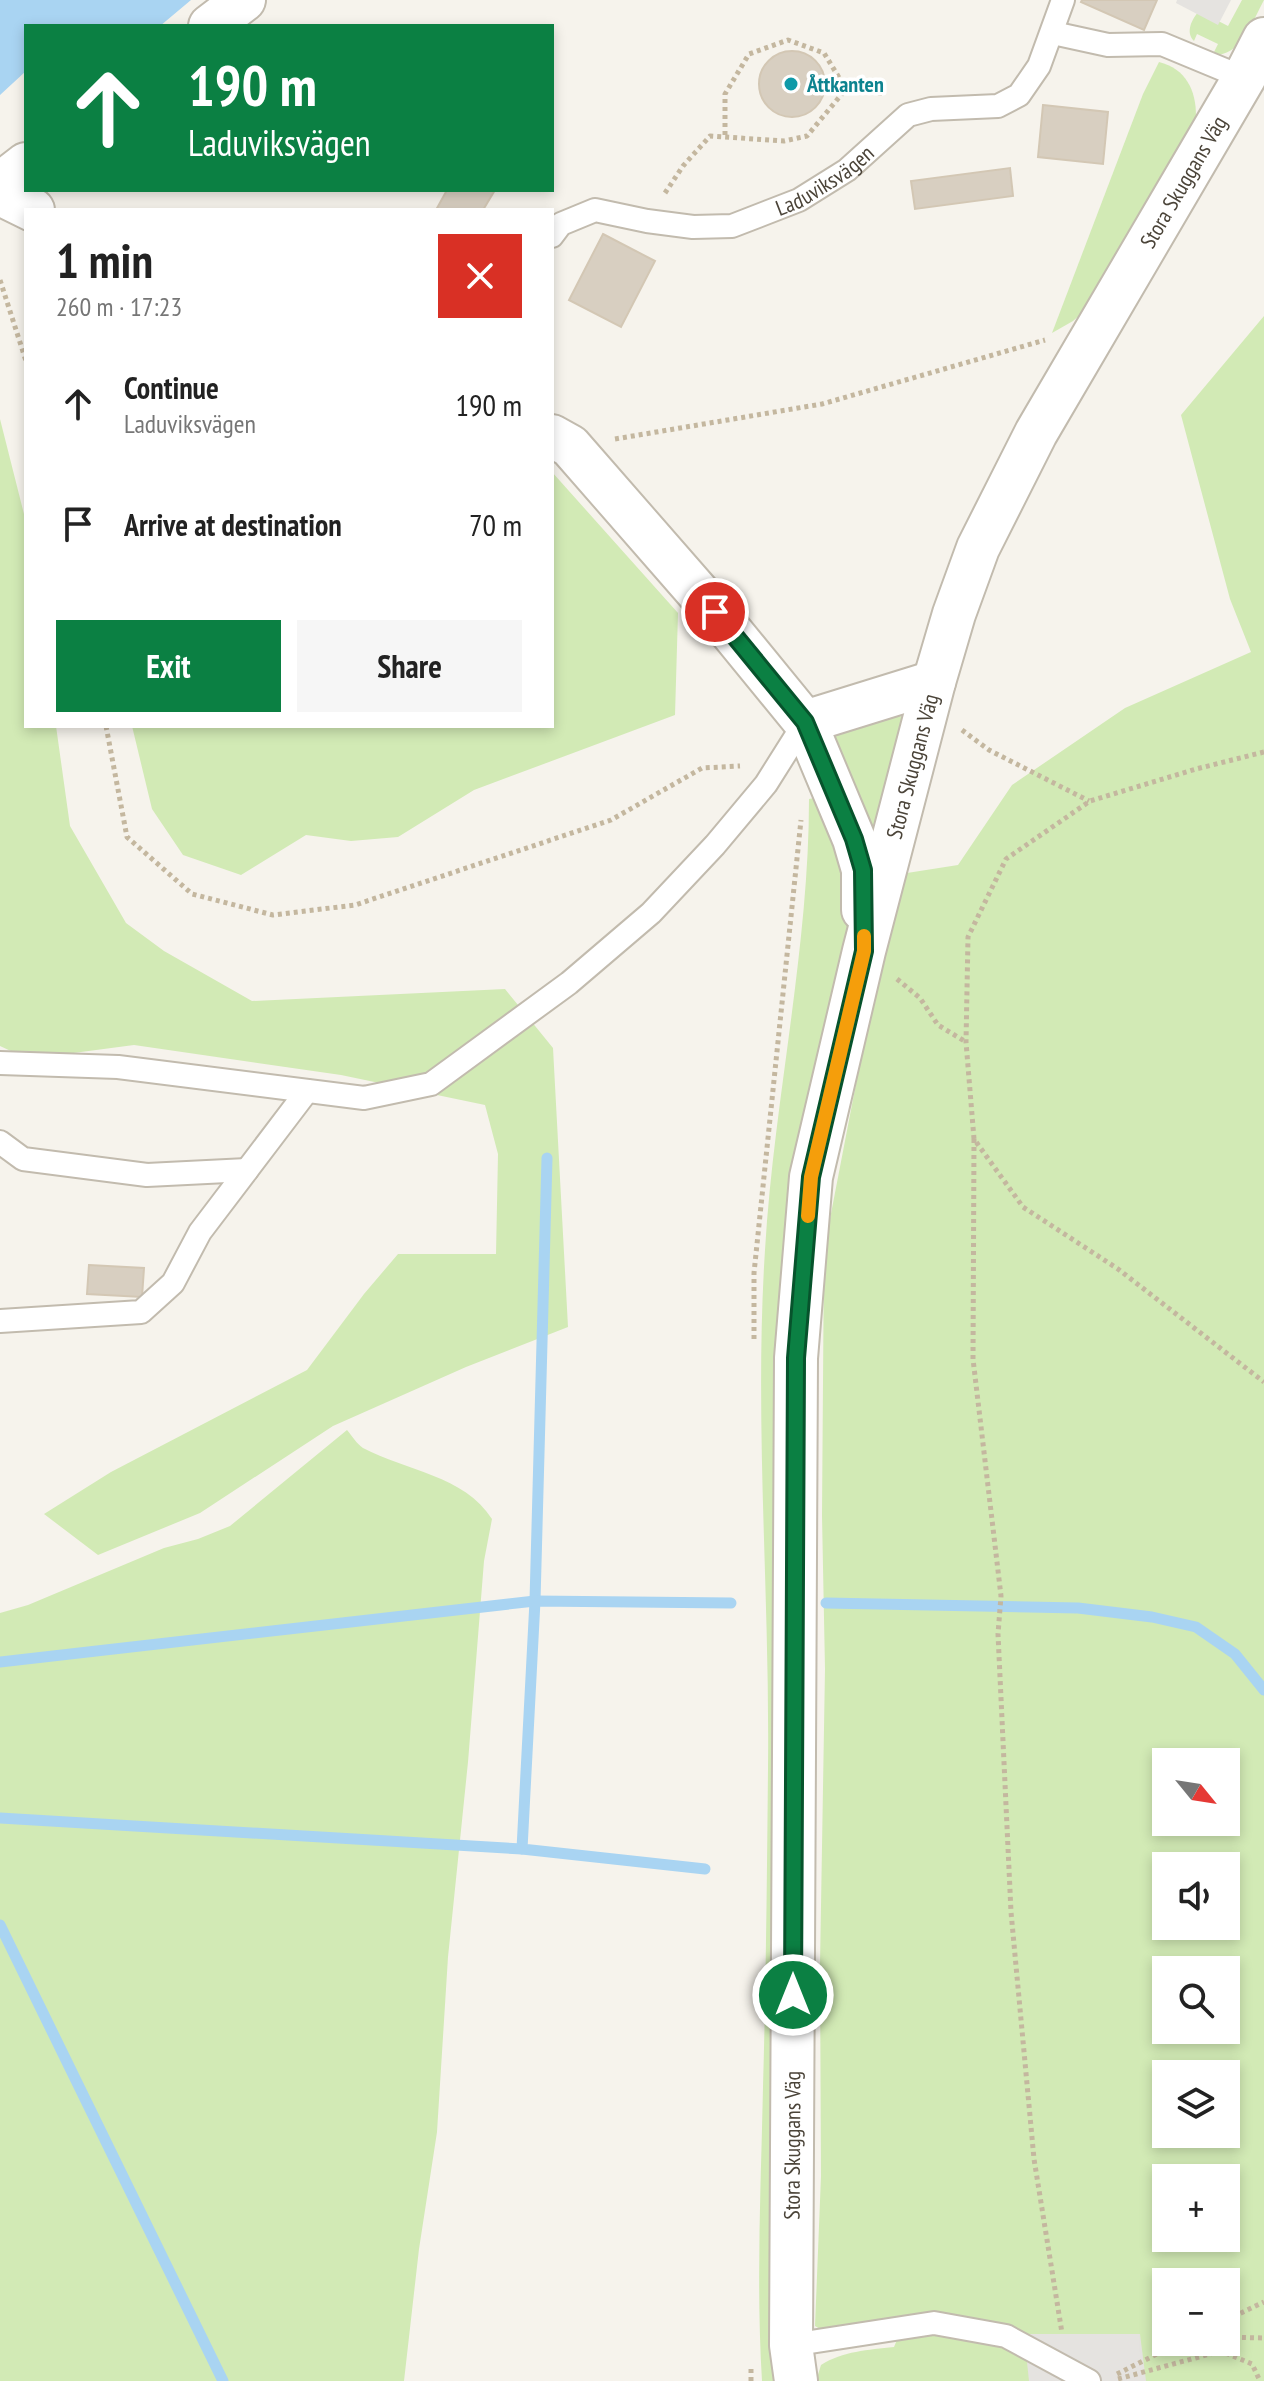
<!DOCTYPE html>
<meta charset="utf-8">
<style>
body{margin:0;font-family:"PT Sans Narrow",sans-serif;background:#f6f6f6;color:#222;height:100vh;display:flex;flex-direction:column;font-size:30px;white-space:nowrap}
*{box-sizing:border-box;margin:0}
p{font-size:26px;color:#767676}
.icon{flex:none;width:44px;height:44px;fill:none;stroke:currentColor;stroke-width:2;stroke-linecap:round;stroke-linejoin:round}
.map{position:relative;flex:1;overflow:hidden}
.details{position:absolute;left:24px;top:208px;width:530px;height:520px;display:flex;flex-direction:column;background:#fff;border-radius:0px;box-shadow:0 4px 12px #0003}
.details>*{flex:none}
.hud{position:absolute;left:24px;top:24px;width:530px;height:168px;border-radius:0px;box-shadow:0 4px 12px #0003;background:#0b8043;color:#fff;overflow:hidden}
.needle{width:52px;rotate:120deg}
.tools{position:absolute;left:1152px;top:1748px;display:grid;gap:16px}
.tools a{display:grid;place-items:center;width:88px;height:88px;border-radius:0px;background:#fff;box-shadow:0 4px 12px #0003;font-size:40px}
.pin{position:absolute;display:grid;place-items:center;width:68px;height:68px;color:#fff;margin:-34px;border:4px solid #fff;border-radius:50%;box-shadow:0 2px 8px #0007}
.me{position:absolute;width:88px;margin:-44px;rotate:0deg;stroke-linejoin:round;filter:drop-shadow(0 0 6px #0008)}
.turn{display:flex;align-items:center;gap:28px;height:168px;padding:0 32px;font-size:36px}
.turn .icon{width:104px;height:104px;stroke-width:2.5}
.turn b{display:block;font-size:56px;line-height:68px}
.round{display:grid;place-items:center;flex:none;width:84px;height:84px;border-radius:0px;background:#f6f6f6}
.head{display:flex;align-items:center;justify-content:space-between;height:136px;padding:0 32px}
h1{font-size:48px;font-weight:600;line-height:60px}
.action{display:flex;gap:16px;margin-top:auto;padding:16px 32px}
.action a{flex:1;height:92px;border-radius:0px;background:#0b8043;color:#fff;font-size:32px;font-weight:600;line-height:92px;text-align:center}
.action a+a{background:#f6f6f6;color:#222}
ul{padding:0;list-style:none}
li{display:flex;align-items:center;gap:24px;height:120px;padding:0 32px}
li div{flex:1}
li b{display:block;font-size:30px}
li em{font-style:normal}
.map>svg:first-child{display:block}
.green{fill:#d2eab5;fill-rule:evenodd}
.parking{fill:#e5e3e0}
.water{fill:#a9d4f2}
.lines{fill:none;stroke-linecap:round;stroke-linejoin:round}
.stream{stroke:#a9d4f2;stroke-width:11}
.building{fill:#d8cfc1;stroke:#d3c7b4;stroke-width:2}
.lane-casing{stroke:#c2bbae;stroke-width:26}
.street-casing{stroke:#c2bbae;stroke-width:46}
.path{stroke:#c4b79f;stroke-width:5;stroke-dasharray:4 4;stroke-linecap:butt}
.lane{stroke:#fff;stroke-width:22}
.street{stroke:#fff;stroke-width:42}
.route-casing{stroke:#07532c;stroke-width:20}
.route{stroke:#0b8043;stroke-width:14}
.slow{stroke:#f59e0b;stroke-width:14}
.culture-dot{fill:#0f9aa8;stroke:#fff;stroke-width:3}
.labels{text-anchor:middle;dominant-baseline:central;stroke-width:7;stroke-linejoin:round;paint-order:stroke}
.culture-label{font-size:22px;font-weight:bold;fill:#0d838f;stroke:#fff;text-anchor:start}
.street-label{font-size:22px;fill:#4b4439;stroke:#fff}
</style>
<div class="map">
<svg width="1264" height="2381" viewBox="0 0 1264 2381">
<rect width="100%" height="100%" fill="#f6f3ec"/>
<g class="green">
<path d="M 1242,0 L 1264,0 C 1253,20 1243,52 1218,55 L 1214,52 L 1218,44 L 1197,34 L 1194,41 C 1185,32 1192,19 1199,11 L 1228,26 Z"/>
<path d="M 1159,62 C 1191,70 1199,99 1195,129 L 1088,308 L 1073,321 L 1052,333 L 1143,94 Z"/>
<path d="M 1264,316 L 1264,2381 L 816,2381 L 821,2365 C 843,2351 868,2350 894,2347 L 906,2318 L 827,2333 L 815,2326 L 821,2176 L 820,1965 L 825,1669 L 822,1516 L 824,1250 L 870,1011 L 907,873 L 958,865 L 1012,785 L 1125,708 L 1251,652 L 1230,599 L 1181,415 ZM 1166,1762 L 1226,1762 L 1226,1822 L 1166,1822 ZM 1166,1866 L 1226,1866 L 1226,1926 L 1166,1926 ZM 1166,1970 L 1226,1970 L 1226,2030 L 1166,2030 ZM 1166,2074 L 1226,2074 L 1226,2134 L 1166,2134 ZM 1166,2178 L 1226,2178 L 1226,2238 L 1166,2238 ZM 1166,2282 L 1226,2282 L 1226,2342 L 1166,2342 Z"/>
<path d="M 0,419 L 26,522 L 26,726 L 56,726 L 70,826 L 126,923 L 164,951 L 252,1001 L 505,989 L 553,1048 L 568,1327 L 466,1367 L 333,1426 L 200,1513 L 98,1555 L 44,1514 L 111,1472 L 307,1370 L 364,1294 L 398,1254 L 496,1254 L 498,1154 L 485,1105 L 341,1075 L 134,1045 L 28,1059 L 0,1046 Z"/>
<path d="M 552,472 L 678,613 L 675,715 L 474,790 L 398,837 L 351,841 L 306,835 L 241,875 L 183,855 L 152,809 L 132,726 L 552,726 Z"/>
<path d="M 905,716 L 877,827 L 865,822 L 834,739 L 837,734 L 888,717 Z"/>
<path d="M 819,797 L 832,813 L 853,922 L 823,1074 L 785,2381 L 762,2381 C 756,2282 761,2185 763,2087 C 766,1980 767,1874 768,1768 C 770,1596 754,1422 765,1250 C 774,1099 809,950 809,799 Z"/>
<path d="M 347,1430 C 352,1436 357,1444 363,1448 C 406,1471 464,1475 492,1519 L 484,1561 L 468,1762 L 448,1957 L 437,2132 L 419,2249 L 404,2381 L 0,2381 L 0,1613 L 28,1605 L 164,1548 L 198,1539 L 230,1526 Z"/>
</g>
<g class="parking">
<path d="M 1177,0 L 1231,0 L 1218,25 L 1176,3 Z"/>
<path d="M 1024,2334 L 1140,2334 L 1146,2381 L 1029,2381 Z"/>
</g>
<path class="water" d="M 0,0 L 191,0 L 160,26 L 26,26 L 26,71 L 0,95 Z"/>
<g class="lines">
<g class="stream">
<path d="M 547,1158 L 535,1601 L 522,1849 L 705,1869"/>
<path d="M 826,1603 L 1078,1608 L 1152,1617 L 1196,1627 L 1235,1654 L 1264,1690"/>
<path d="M 0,1662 L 535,1601 L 731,1603"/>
<path d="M 0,1818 L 522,1849"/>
<path d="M 0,1925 L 223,2381"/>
</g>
</g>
<g class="building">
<path d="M 1082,0 L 1157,0 L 1144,30 L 1081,2 Z"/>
<circle cx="792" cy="84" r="33"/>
<path d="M 1043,105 L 1108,112 L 1103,164 L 1038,157 Z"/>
<path d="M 1010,168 L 1013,196 L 915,209 L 911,181 Z"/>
<path d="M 447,190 L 495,190 L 483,210 L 436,210 Z"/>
<path d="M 603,234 L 655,261 L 621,327 L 569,300 Z"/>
<path d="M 89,1265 L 144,1268 L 142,1297 L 87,1294 Z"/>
</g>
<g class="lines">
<defs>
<g id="lane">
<path d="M 1053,33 L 1108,45 L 1162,44 L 1244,78"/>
<path id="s1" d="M 552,236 L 561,224 L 595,210 L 647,221 L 693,227 L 732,226 L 799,200 L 847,170 L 908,115 L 931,109 L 998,106 L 1019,95 L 1039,66 L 1063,0"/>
<path d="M 0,1063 L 118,1067 L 364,1098 L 431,1084 L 569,983 L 651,913 L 715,845 L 766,784 L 805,722"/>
<path d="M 0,1142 L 23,1159 L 147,1175 L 247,1170"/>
<path d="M 0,1321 L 141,1312 L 173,1283 L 200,1232 L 307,1091"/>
<path d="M 791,2345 L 934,2323 L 1006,2336 L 1089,2381"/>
</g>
<g id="street">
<path d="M 210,26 L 244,0"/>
<path d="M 0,184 L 26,164"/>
<path d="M 0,194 L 33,210"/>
<path d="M 552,436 L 570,446 L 715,612 L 805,722 L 854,839 L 863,870 L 863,910"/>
<path d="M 805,722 L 934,682"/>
<path id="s2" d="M 796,2381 L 791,2345 L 796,1358 L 811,1177 L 864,951 L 934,682 L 954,614 L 978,548 L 1036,433 L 1244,78 L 1264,39"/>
</g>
</defs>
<use href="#lane" class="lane-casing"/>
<use href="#street" class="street-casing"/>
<g class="path">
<path d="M 725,135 L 725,94 L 749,54 L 788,40 L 824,53 L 846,89"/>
<path d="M 665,193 L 683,166 L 710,136 L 784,141 L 807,136 L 846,89 L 885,94"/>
<path d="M 0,280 L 26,361"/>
<path d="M 615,439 L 822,404 L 1045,340"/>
<path d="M 106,726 L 127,837 L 192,894 L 273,915 L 355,905 L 611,820 L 702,768 L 740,766"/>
<path d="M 962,730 L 989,750 L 1089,801"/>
<path d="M 1264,752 L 1196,769 L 1090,801 L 1006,859 L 968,937 L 966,1042 L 974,1139 L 1023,1207 L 1118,1269 L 1264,1382"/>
<path d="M 897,979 L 920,998 L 938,1025 L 966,1042"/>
<path d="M 974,1139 L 973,1359 L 1001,1596 L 998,1634 L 1011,1912 L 1034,2159 L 1062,2333"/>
<path d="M 754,1339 L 754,1273 L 801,820"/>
<path d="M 1226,2320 L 1264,2302"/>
<path d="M 1226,2337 L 1264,2338"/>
<path d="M 751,2369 L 751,2381"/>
<path d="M 1117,2374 L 1181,2342"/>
<path d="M 1118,2379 L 1221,2351 L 1252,2364 L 1260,2381"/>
</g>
<use href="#lane" class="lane"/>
<use href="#street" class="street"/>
</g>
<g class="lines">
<defs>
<path id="route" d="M 715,612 L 805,722 L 854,839 L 863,870 L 864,951 L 811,1177 L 796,1358 L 793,1995"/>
</defs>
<use href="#route" class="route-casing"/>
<use href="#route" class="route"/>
<path class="slow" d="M 808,1216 L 811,1177 L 864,951 L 864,936"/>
</g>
<circle class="culture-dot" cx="791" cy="84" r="8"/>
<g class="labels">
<g class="culture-label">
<text x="807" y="84">Åttkanten</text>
</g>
<g class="street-label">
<text stroke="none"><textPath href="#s1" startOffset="294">Laduviksvägen</textPath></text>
<text stroke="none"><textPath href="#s2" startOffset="2276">Stora Skuggans Väg</textPath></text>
<text stroke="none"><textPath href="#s2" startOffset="1628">Stora Skuggans Väg</textPath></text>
<text stroke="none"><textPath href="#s2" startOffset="236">Stora Skuggans Väg</textPath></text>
</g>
</g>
</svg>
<div class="tools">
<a><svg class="needle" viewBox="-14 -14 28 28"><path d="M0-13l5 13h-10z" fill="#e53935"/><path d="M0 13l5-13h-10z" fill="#767676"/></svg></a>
<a><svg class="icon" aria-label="sound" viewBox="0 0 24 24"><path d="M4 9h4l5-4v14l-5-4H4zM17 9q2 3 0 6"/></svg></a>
<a><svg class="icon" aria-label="search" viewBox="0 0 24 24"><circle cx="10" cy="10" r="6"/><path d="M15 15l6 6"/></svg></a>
<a><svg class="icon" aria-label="layers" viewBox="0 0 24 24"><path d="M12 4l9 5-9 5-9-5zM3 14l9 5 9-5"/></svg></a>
<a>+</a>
<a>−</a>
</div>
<div class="pin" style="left:715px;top:612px;background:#d93025"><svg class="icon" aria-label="arrive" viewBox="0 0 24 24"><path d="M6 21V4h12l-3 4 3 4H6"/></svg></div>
<svg class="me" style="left:793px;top:1995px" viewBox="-20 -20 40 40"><circle r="17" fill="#0b8043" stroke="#fff" stroke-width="3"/><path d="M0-11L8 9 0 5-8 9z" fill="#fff"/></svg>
<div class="hud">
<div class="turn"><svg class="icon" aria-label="ahead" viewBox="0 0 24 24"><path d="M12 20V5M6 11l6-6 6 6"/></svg><div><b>190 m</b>Laduviksvägen</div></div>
</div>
<section class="details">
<div class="head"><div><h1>1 min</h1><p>260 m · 17:23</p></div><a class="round" style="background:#d93025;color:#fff"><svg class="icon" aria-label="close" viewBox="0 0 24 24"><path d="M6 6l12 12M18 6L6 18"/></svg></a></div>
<ul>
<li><svg class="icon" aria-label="ahead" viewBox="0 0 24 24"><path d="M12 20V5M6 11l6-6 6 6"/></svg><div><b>Continue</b><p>Laduviksvägen</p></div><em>190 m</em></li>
<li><svg class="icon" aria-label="arrive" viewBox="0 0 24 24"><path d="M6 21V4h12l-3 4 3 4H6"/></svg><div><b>Arrive at destination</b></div><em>70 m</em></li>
</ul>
<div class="action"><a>Exit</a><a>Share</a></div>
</section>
</div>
